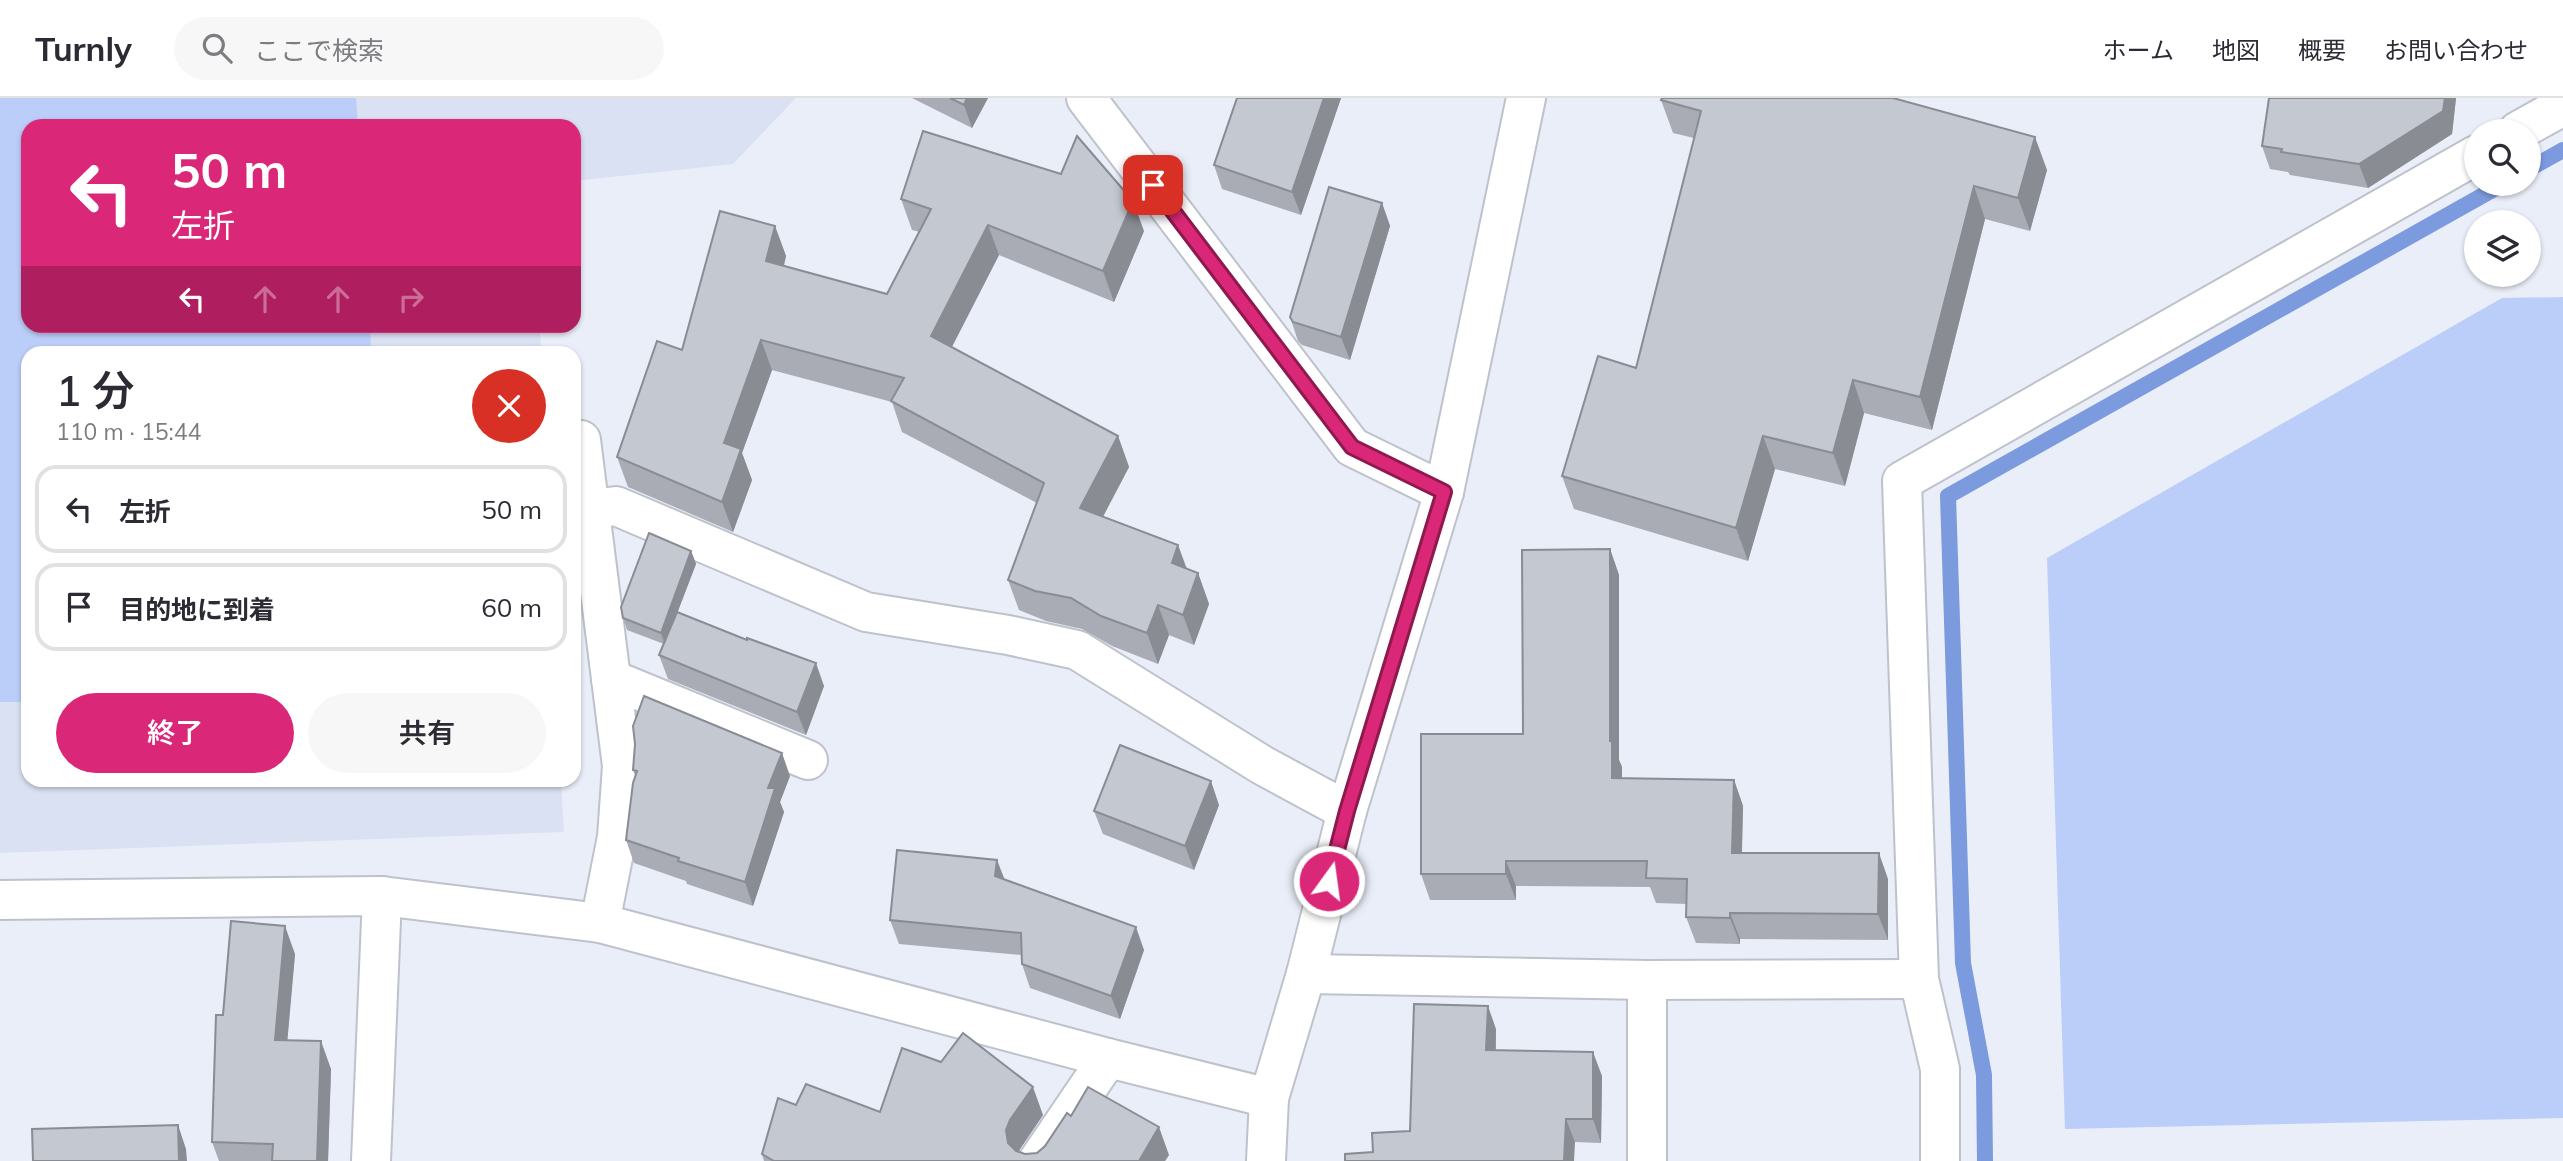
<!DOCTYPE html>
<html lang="ja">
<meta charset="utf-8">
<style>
body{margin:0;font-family:Mulish,"Noto Sans JP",sans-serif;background:#f7f7f7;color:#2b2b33;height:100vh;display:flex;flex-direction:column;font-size:26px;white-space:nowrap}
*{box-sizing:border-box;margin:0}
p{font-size:23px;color:#7c7c81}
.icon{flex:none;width:38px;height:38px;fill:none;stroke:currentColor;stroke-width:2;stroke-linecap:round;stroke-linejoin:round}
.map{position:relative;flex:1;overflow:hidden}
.details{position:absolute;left:21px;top:248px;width:560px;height:441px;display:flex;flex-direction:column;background:#fff;border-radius:21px;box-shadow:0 2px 5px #0004}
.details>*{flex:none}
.hud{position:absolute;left:21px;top:21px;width:560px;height:214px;border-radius:21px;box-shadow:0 2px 5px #0004;background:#db2777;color:#fff;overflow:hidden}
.fabs{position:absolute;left:2464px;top:21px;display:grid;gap:14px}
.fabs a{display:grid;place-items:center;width:77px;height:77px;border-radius:50%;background:#fff;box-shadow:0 2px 5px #0004;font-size:35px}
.pin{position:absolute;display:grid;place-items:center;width:60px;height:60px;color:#fff;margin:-30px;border-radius:14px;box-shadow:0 4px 10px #0006}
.me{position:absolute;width:77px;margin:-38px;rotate:14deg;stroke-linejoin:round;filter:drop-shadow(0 0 5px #0008)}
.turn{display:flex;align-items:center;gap:24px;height:147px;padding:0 35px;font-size:32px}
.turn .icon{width:91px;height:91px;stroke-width:2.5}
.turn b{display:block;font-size:49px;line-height:60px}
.lanes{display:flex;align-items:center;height:66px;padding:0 35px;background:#0003;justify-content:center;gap:35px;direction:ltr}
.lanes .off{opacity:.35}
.round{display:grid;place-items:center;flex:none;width:74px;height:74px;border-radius:37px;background:#f7f7f7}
.summary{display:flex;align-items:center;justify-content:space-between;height:119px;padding:0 35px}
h1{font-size:42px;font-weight:600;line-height:52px}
.button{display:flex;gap:14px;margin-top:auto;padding:14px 35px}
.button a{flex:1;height:80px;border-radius:42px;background:#db2777;color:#fff;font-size:28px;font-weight:600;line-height:80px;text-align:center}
.button a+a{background:#f7f7f7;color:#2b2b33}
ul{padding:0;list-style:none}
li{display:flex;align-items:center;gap:21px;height:88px;margin:0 14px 10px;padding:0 21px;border:4px solid #e1e1e2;border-radius:21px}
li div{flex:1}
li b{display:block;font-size:26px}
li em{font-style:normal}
header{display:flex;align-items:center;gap:42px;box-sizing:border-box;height:98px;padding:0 35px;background:#fff;border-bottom:2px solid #e1e1e2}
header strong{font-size:33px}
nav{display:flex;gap:38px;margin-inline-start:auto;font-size:24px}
.search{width:490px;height:63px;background:#f7f7f7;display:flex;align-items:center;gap:18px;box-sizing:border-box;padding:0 24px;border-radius:38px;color:#7c7c81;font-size:26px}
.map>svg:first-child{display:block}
.built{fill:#dae1f2}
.green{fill:#bbcef9}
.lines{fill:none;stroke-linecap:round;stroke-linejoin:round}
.stream{stroke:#7c9ade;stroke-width:16}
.minor-casing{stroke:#bdc2cb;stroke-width:42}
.tertiary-casing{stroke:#bdc2cb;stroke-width:42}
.minor{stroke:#fff;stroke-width:38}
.tertiary{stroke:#fff;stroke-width:38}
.wall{fill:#a9acb4}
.shaded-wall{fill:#898c92}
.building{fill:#c4c8d1;stroke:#898c92;stroke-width:2}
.route-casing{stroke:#8e194d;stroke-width:18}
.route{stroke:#db2777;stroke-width:12}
</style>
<header>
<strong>Turnly</strong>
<div class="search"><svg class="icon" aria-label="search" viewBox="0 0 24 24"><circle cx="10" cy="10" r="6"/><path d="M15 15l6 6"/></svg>ここで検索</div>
<nav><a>ホーム</a><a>地図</a><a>概要</a><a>お問い合わせ</a></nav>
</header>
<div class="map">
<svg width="2563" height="1063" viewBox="0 0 2563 1063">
<rect width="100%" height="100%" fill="#eaeef8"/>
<path class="built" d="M 0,0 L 796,0 L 733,66 L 574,83 L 574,28 L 28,28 L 28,228 L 540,228 L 541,255 L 28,256 L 28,682 L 561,683 L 564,734 L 0,755 Z"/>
<g class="green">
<path d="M 0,0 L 356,0 L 358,28 L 28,28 L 28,228 L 370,228 L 371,255 L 28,256 L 28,604 L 0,604 Z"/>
<path d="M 2563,199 L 2563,1020 L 2065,1031 L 2047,460 L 2502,200 Z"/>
</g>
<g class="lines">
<g class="stream">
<path d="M 2529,71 L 2563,52"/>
<path d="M 1985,1063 L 1984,977 L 1963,865 L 1948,398 L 2503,86"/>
</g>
<defs>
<g id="minor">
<path d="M 1086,0 L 1352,349 L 1444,394"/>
<path d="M 2518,33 L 2563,8"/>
<path d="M 581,342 L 622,668 L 617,739 L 600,825"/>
<path d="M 590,411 L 616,408 L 866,514 L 1008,537 L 1077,552 L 1262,667 L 1347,713"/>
<path d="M 611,581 L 808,662"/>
<path d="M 1306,876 L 1647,882 L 1919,881"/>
<path d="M 371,1063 L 382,798"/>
<path d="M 1038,1063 L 1108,960"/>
<path d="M 1647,1063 L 1647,882"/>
<path d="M 1940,1063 L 1940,971 L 1919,881 L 1902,383 L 2476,57"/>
</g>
<g id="tertiary">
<path d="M 0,802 L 382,798 L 600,825 L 1108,960 L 1269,1000"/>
<path d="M 1266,1063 L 1269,1000 L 1306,876 L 1347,713 L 1444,394 L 1526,0"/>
</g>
</defs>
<use href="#minor" class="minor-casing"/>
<use href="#tertiary" class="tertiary-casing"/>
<use href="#minor" class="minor"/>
<use href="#tertiary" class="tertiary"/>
</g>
<g class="wall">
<path d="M 912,0 L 988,0 L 972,30 Z"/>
<path d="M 1237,0 L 1341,0 L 1301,117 L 1222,91 L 1214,67 Z"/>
<path d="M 2269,0 L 2456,0 L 2452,36 L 2368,90 L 2290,77 L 2288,74 L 2270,71 L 2262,48 Z"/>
<path d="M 1661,2 L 2047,72 L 2030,133 L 1985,121 L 1932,332 L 1864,315 L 1845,388 L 1775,371 L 1748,463 L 1574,411 L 1562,378 L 1636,270 L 1694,40 L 1673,35 Z"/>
<path d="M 901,101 L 1144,133 L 1114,204 L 999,157 L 952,249 L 1118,338 L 1129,369 L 1103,419 L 1178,447 L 1187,471 L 1198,475 L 1209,506 L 1194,547 L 1169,537 L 1158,566 L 1112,548 L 1082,531 L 1046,523 L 1019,512 L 1008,482 L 1037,405 L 902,334 L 892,304 L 772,272 L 742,355 L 752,382 L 733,434 L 628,389 L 617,359 L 682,252 L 775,128 L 786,158 L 784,168 L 887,196 L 920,134 L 912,132 Z"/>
<path d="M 1382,105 L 1390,128 L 1350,262 L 1302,247 L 1298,243 L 1290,219 Z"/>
<path d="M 1610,451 L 1619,477 L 1619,662 L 1622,669 L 1622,680 L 1734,682 L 1743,708 L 1742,755 L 1888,781 L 1888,842 L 1740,841 L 1740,846 L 1696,845 L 1686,819 L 1687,806 L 1656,805 L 1650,789 L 1516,788 L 1516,802 L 1430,802 L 1421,776 L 1523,636 Z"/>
<path d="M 691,453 L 696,466 L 677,515 L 824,588 L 806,637 L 668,581 L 659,557 L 664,546 L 627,532 L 623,520 Z"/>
<path d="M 633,672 L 790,678 L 780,704 L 784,714 L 753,808 L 687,786 L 686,783 L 634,765 L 626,742 L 635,677 Z"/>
<path d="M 1219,707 L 1194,772 L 1103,736 L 1094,713 Z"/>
<path d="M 1004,782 L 1144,852 L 1120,921 L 1030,890 L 1022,866 L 1022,857 L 899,846 L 890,822 Z"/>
<path d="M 295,856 L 287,942 L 331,971 L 328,1063 L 219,1063 L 212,1044 L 223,917 Z"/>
<path d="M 1496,931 L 1496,952 L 1602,978 L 1601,1045 L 1575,1044 L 1410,1033 Z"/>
<path d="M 796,1007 L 880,1014 L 1043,1017 L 1020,1051 L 1019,1054 L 1025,1056 L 1037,1055 L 1045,1048 L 1071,1018 L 1169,1057 L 1165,1063 L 764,1063 L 762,1056 Z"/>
</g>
<g class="shaded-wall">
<path d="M 967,0 L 988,0 L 972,30 L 964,7 Z"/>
<path d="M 1324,0 L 1341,0 L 1301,117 L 1292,94 Z"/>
<path d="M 2445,0 L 2456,0 L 2452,36 L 2368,90 L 2359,66 Z"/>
<path d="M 2035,39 L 2047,72 L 2030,133 L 2018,100 Z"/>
<path d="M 1974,88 L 1985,121 L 1932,332 L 1920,299 Z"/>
<path d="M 1133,103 L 1144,133 L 1114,204 L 1103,173 Z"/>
<path d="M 1382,105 L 1390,128 L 1350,262 L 1341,239 Z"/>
<path d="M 988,127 L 999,157 L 942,268 L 931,238 Z"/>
<path d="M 775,128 L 786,158 L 777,194 L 766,163 Z"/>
<path d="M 761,242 L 772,272 L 742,355 L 752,382 L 733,434 L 722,404 L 724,345 Z"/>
<path d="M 1853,282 L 1864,315 L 1845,388 L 1833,355 Z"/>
<path d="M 1118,338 L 1129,369 L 1091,441 L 1080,410 Z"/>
<path d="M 1763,338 L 1775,371 L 1748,463 L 1736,430 Z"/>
<path d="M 1178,447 L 1189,478 L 1172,465 Z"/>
<path d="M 1610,451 L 1619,477 L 1619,662 L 1622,669 L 1622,706 L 1612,680 L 1610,643 Z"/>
<path d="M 691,453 L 696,466 L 665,547 L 661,535 Z"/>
<path d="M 1198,475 L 1209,506 L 1194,547 L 1183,517 Z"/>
<path d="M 1158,507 L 1169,537 L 1158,566 L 1147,535 Z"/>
<path d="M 816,565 L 824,588 L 806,637 L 797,614 Z"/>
<path d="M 782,655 L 790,678 L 780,704 L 784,714 L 753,808 L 745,784 L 768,690 Z"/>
<path d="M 1734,682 L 1743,708 L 1741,781 L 1732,755 Z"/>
<path d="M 1211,683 L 1219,707 L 1194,772 L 1185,748 Z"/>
<path d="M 1879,755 L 1888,781 L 1888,842 L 1878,816 Z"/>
<path d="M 997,762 L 1006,785 L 995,778 Z"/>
<path d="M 1506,763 L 1516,788 L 1516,802 L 1506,776 Z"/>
<path d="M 1730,815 L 1740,841 L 1740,846 L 1730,820 Z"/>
<path d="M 285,828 L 295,856 L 285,970 L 275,942 Z"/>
<path d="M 1136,829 L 1144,852 L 1120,921 L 1111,898 Z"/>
<path d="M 1488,908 L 1496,931 L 1495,976 L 1486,952 Z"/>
<path d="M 321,943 L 331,971 L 328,1063 L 317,1063 Z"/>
<path d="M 1593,954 L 1602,978 L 1601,1045 L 1593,1021 Z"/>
<path d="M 1033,989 L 1043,1017 L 1020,1051 L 1016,1061 L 1008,1045 L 1006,1032 L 1010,1022 Z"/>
<path d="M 1566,1021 L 1575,1044 L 1574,1063 L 1564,1063 Z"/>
<path d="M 178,1027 L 186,1051 L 187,1063 L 179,1063 Z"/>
<path d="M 1159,1029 L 1169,1057 L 1165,1063 L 1139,1063 Z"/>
</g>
<g class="building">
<path d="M 950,0 L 967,0 L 964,7 Z"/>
<path d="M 1237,0 L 1324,0 L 1292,94 L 1214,67 Z"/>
<path d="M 1662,0 L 1893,0 L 2035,39 L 2018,100 L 1974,88 L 1920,299 L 1853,282 L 1833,355 L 1763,338 L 1736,430 L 1562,378 L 1598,258 L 1636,270 L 1701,13 L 1661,2 Z"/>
<path d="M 2269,0 L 2445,0 L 2443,13 L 2359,66 L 2281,54 L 2282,51 L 2262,48 Z"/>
<path d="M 923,33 L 1061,76 L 1077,38 L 1133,103 L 1103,173 L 988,127 L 931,238 L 1118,338 L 1080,410 L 1178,447 L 1172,465 L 1198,475 L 1183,517 L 1158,507 L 1147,535 L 1101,518 L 1071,500 L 1035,493 L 1008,482 L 1044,385 L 891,303 L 904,280 L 761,242 L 724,345 L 741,351 L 722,404 L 617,359 L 657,243 L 682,252 L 720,113 L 775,128 L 766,163 L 887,196 L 931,111 L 901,101 Z"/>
<path d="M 1329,89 L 1382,105 L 1341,239 L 1293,224 L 1290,219 Z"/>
<path d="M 649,435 L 691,453 L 661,535 L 623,520 L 621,509 Z"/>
<path d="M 1610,451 L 1610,643 L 1612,643 L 1612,680 L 1734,682 L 1732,755 L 1879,755 L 1878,816 L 1730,815 L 1730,820 L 1686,819 L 1687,781 L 1646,780 L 1647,763 L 1506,763 L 1506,776 L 1421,776 L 1421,636 L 1523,636 L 1522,452 Z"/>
<path d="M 677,514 L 747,542 L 747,540 L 816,565 L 797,614 L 659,557 Z"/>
<path d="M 644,598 L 782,655 L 768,690 L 775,690 L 745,784 L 678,763 L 679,760 L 626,742 L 633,685 L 637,673 L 633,672 L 635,646 L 633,628 Z"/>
<path d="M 1120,647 L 1211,683 L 1185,748 L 1094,713 Z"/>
<path d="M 897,752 L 997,762 L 995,778 L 1136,829 L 1111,898 L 1022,866 L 1021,835 L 890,822 Z"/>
<path d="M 231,823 L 285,828 L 275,942 L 321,943 L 317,1063 L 272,1063 L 273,1046 L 212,1044 L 216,917 L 223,917 Z"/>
<path d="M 1414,906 L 1488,908 L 1486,952 L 1593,954 L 1593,1021 L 1566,1021 L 1564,1063 L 1345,1063 L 1345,1056 L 1373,1054 L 1372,1035 L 1410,1033 Z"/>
<path d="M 963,935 L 1033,989 L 1010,1022 L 1006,1032 L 1008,1045 L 1016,1053 L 1025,1056 L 1037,1055 L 1045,1048 L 1067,1015 L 1071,1018 L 1088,989 L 1159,1029 L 1139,1063 L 774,1063 L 762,1056 L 778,1000 L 796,1007 L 806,986 L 880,1014 L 902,950 L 941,964 Z"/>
<path d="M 178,1027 L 179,1063 L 33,1063 L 32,1031 Z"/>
</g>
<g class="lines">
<defs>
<path id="route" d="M 1153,87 L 1352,349 L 1444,394 L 1347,713 L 1329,783"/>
</defs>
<use href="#route" class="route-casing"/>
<use href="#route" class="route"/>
</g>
</svg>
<div class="fabs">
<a><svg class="icon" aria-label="search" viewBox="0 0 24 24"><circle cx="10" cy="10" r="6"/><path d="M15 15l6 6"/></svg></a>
<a><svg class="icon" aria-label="layers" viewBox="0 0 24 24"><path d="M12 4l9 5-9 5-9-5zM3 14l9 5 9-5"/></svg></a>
</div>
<div class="pin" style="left:1153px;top:87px;background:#d93025"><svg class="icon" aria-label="arrive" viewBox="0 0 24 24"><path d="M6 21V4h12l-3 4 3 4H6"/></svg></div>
<svg class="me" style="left:1329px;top:783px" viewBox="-20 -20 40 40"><circle r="17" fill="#db2777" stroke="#fff" stroke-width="3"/><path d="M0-11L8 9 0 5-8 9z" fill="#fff"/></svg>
<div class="hud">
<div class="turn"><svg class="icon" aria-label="left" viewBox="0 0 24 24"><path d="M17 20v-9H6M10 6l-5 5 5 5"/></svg><div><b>50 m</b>左折</div></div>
<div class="lanes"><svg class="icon" aria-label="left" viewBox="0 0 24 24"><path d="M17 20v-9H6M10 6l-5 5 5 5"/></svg><svg class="icon off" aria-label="ahead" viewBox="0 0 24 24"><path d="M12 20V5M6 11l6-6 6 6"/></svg><svg class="icon off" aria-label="ahead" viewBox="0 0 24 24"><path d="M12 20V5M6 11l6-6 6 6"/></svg><svg class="icon off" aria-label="right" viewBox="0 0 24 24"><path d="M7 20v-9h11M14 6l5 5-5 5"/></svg></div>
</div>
<section class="details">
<div class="summary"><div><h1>1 分</h1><p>110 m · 15:44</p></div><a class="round" style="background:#d93025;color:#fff"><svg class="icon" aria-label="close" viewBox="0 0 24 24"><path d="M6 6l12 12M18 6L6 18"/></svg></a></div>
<ul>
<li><svg class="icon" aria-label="left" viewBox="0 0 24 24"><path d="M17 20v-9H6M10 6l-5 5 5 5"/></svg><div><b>左折</b></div><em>50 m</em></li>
<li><svg class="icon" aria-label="arrive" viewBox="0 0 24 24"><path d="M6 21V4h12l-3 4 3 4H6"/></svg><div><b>目的地に到着</b></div><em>60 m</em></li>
</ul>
<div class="button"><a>終了</a><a>共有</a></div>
</section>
</div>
